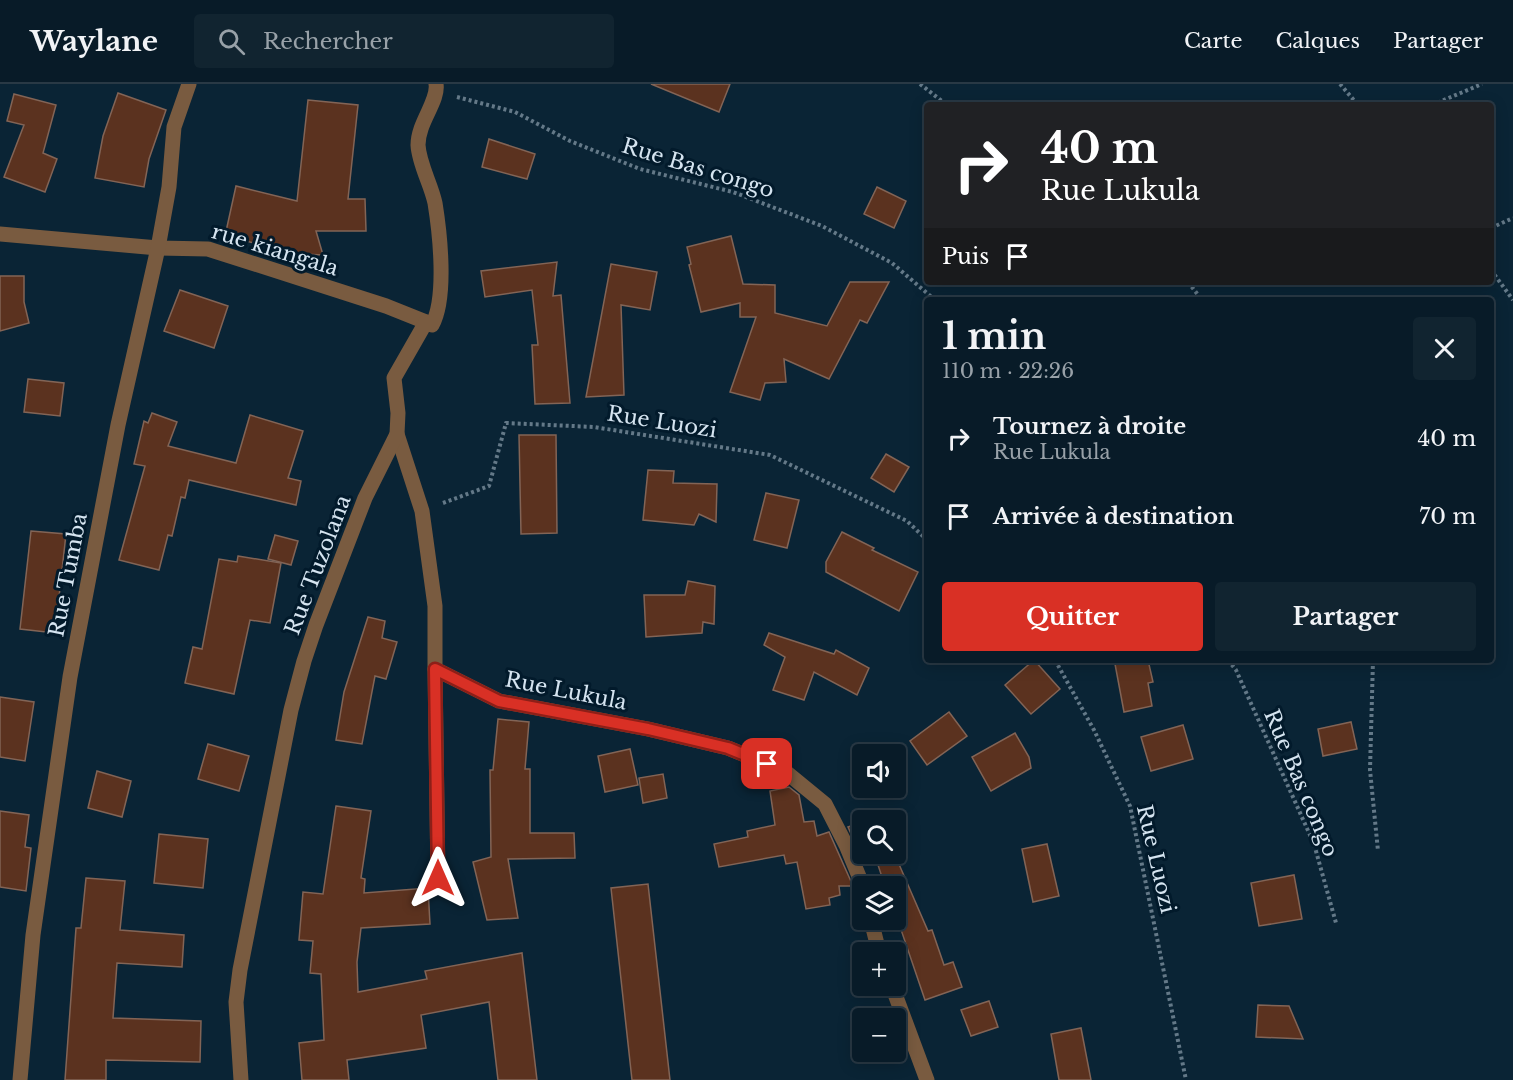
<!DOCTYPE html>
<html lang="fr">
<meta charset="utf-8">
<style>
body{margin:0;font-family:"Libre Baskerville",serif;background:#112430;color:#f1f3f6;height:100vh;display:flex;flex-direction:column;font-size:22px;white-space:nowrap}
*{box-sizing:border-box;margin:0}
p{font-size:20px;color:#98a1a8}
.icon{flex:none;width:33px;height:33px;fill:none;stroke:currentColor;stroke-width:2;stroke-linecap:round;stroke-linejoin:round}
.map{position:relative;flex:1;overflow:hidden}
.drawer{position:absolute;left:924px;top:213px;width:570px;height:366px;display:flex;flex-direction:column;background:#081b28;border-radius:6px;box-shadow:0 3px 15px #0003,0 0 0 2px #293945}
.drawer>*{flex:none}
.top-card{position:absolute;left:924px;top:18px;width:570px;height:183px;border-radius:6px;box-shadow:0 3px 15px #0003,0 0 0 2px #293945;background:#202124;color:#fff;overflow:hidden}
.fabs{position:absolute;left:852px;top:660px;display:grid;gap:12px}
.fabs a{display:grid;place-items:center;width:54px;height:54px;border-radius:6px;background:#081b28;box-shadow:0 3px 15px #0003,0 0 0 2px #293945;font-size:30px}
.pin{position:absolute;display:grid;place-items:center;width:51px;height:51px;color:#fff;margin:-26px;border-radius:12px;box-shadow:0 3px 9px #0006}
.me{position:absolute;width:66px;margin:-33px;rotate:0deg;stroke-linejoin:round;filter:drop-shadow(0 0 4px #0008)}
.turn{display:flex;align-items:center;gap:21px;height:126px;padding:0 18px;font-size:27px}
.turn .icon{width:78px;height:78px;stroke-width:2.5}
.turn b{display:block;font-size:42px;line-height:51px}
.then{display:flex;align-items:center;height:57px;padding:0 18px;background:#0003;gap:12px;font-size:22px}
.round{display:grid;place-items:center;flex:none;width:63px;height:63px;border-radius:6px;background:#112430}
.headline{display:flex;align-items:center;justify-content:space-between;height:102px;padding:0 18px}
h1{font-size:36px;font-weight:700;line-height:45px}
.action{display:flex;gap:12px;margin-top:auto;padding:12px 18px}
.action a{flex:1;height:69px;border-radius:6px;background:#d93025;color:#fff;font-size:24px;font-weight:700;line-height:69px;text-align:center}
.action a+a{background:#112430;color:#f1f3f6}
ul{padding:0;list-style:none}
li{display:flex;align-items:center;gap:18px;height:78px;padding:0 18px}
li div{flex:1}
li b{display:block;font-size:22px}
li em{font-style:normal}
header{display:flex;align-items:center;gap:36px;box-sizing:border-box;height:84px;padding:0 30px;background:#081b28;border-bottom:2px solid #293945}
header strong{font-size:28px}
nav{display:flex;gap:33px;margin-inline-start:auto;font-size:21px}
.search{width:420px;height:54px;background:#112430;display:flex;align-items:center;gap:15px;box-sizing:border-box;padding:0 21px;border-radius:6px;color:#98a1a8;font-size:22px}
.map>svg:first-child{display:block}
.building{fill:#5b321f;stroke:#826456;stroke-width:1.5}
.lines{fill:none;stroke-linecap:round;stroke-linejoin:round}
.path{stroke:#647988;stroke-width:4;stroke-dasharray:3 3;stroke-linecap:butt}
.street{stroke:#795b40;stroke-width:15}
.route-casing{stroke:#8d1f18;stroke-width:15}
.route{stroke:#d93025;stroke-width:10}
.labels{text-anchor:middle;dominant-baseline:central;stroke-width:6;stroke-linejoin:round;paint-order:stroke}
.street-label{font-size:21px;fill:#d5e4f0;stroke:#021a2b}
</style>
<header>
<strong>Waylane</strong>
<div class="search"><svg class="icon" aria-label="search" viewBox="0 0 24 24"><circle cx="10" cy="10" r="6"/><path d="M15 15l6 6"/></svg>Rechercher</div>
<nav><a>Carte</a><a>Calques</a><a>Partager</a></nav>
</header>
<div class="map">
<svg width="1513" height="996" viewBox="0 0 1513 996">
<rect width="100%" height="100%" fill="#0a2435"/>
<g class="building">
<path d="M 651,0 L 730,0 L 719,28 Z"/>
<path d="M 118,9 L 166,26 L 149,75 L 144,103 L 95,94 L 103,52 Z"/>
<path d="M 14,10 L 56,21 L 43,69 L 57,75 L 45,108 L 4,93 L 24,41 L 7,37 Z"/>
<path d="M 308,16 L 358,21 L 348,115 L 365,115 L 366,147 L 316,147 L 323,171 L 279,169 L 279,165 L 225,152 L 236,102 L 297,117 Z"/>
<path d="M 489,55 L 535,70 L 527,95 L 482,83 Z"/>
<path d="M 877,103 L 906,117 L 894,144 L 864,130 Z"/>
<path d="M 731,152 L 743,200 L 775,201 L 775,229 L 827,242 L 850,198 L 889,198 L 867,239 L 860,236 L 829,295 L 784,275 L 786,298 L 765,299 L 760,316 L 730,308 L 756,233 L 740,233 L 740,219 L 701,228 L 689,181 L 691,180 L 687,163 Z"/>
<path d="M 557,178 L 553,212 L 561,211 L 570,319 L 535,320 L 532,261 L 538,261 L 532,206 L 485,213 L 481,187 Z"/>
<path d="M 611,180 L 657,188 L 650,226 L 621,221 L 624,311 L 586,313 Z"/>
<path d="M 0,192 L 24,192 L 24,218 L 29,239 L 0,247 Z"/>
<path d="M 180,206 L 228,222 L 214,264 L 164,247 Z"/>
<path d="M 28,295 L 64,299 L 60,332 L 24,328 Z"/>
<path d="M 152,329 L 177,338 L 168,362 L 236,379 L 250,331 L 303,347 L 288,394 L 301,397 L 296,421 L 189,396 L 185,414 L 181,413 L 172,452 L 168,451 L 159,486 L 119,476 L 145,382 L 134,380 L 144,337 L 148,339 Z"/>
<path d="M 519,351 L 556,351 L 557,449 L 521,450 Z"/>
<path d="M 886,370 L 909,383 L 894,408 L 871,394 Z"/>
<path d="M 648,386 L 674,387 L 673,399 L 717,400 L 716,438 L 699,430 L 694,441 L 643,436 Z"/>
<path d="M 766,409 L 799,416 L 787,464 L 754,456 Z"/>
<path d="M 31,447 L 66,450 L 55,549 L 20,545 Z"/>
<path d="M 842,448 L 874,464 L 872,466 L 918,488 L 899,527 L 826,488 L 826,478 Z"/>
<path d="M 275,451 L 298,457 L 291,481 L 268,475 Z"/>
<path d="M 238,472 L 281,479 L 270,539 L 250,536 L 234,610 L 185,599 L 193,563 L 202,565 L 219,475 L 237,478 Z"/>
<path d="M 688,497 L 715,502 L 714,540 L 703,538 L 702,549 L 646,553 L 644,511 L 685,511 Z"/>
<path d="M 368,533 L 385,537 L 382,554 L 397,558 L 386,595 L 375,592 L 362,660 L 336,656 L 344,608 Z"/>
<path d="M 769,549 L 834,570 L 836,566 L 869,584 L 857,611 L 814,588 L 804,616 L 773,606 L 785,573 L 764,561 Z"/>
<path d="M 1034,576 L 1060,605 L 1031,630 L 1005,601 Z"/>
<path d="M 1134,576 L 1148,576 L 1153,598 L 1148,599 L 1152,622 L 1124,628 L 1115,580 Z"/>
<path d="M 0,613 L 34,618 L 25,677 L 0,673 Z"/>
<path d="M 949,628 L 967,652 L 927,681 L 910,657 Z"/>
<path d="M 498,635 L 529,638 L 525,685 L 530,685 L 530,749 L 574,749 L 575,774 L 508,775 L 518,834 L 487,836 L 473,778 L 491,773 L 490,686 L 493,686 Z"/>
<path d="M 1351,638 L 1357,665 L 1323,672 L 1318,645 Z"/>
<path d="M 1183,641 L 1193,675 L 1151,687 L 1141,653 Z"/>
<path d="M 1015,649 L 1029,673 L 1031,684 L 991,707 L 972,673 Z"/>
<path d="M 208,660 L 249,672 L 239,707 L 198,695 Z"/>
<path d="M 630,665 L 638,701 L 605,708 L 598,672 Z"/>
<path d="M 97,687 L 131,697 L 122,733 L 88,724 Z"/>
<path d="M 663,690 L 667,714 L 643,719 L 639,694 Z"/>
<path d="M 789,703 L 799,711 L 804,738 L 814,737 L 817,752 L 829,748 L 853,802 L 839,802 L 840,811 L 829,814 L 830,821 L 806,825 L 797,778 L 786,780 L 784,771 L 719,783 L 714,760 L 748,753 L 747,747 L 775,741 L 770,707 Z"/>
<path d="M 336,722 L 371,727 L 361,794 L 365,795 L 364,809 L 428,804 L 430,840 L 361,844 L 357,878 L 358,908 L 427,895 L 425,887 L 522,869 L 537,996 L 498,996 L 489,918 L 421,931 L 426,964 L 347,976 L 349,996 L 302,996 L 299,959 L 324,956 L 321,890 L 310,889 L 313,857 L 299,856 L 303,808 L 323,810 Z"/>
<path d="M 0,727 L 29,731 L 25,763 L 31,764 L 26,807 L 0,803 Z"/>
<path d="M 862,738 L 862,775 L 848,743 Z"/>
<path d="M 159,750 L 208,755 L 203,804 L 154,799 Z"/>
<path d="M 1047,760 L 1059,812 L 1033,818 L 1022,765 Z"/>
<path d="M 895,771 L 928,847 L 932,846 L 944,881 L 953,878 L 962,903 L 925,916 L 896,831 L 896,802 L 885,802 L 877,778 Z"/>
<path d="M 1294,791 L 1302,835 L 1259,842 L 1251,799 Z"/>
<path d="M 86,794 L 125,797 L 120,846 L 184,851 L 182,883 L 117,879 L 113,934 L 201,937 L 200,978 L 106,976 L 106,996 L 65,996 L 76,844 L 81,844 Z"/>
<path d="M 648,800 L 670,996 L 632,996 L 611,804 Z"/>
<path d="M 989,917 L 998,943 L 971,952 L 961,926 Z"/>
<path d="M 1258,921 L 1289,922 L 1303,955 L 1256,953 Z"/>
<path d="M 1081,944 L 1091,996 L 1059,996 L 1051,950 Z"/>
</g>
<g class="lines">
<g class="path">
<path d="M 920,0 L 947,21"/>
<path d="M 1340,0 L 1358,21"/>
<path d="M 457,13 L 515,28 L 570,57 L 640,85 L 733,108 L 822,142 L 892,179 L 935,216"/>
<path d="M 1432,21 L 1482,0"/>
<path d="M 1491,144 L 1513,134"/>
<path d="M 1491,186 L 1513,216"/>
<path d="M 1188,198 L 1202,216"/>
<path d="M 443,419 L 489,402 L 506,339 L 594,343 L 770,371 L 907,437 L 927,456"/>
<path d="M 1055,576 L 1094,646 L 1130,722 L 1186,996"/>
<path d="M 1228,576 L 1236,586 L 1314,760 L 1336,839"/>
<path d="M 1373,576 L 1370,686 L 1378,767"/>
</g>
<g class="street">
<path d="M 0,150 L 158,164 L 208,165 L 386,222 L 426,238"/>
<path d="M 397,350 L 422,427 L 435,522 L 435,585 L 499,617 L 648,645 L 728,664 L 786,688 L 825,720 L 846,761 L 863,802"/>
<path d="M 435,585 L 438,794"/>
<path d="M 871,836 L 879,868"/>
<path d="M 892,902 L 927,996"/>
<path d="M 20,996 L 33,851 L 70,593 L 118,341 L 158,164 L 169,103 L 174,43 L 189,0"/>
<path d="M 241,996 L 236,918 L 240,886 L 291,626 L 304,577 L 316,541 L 365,414 L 397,350 L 398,329 L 394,294 L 426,238 L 432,241 C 447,214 440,150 435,119 C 431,100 419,80 418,61 C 418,38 439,17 436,0"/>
</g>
</g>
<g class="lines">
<defs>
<path id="route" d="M 438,794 L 435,585 L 499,617 L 648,645 L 728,664 L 767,680"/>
</defs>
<use href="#route" class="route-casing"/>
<use href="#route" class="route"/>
</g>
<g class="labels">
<g class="street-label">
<text transform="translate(698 84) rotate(17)">Rue Bas congo</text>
<text transform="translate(275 166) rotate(17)">rue kiangala</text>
<text transform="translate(662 338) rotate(9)">Rue Luozi</text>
<text transform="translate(318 481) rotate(-69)">Rue Tuzolana</text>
<text transform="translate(68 491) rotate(-79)">Rue Tumba</text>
<text transform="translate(566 607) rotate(11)">Rue Lukula</text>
<text transform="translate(1301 699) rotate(67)">Rue Bas congo</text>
<text transform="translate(1156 775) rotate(77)">Rue Luozi</text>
</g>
</g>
</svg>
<div class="fabs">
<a><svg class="icon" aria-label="sound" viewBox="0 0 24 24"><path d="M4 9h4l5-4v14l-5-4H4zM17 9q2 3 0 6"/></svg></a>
<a><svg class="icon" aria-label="search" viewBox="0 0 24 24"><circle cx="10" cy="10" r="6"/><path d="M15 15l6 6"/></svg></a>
<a><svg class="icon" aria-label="layers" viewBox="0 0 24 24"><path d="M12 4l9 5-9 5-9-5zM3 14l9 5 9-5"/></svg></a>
<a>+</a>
<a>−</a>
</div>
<div class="pin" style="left:767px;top:680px;background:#d93025"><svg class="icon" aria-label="arrive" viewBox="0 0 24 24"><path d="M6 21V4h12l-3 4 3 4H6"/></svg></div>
<svg class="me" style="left:438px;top:794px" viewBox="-20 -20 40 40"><path d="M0-17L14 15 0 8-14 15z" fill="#d93025" stroke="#fff" stroke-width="4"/></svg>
<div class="top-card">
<div class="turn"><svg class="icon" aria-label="right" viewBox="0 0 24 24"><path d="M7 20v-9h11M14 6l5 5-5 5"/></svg><div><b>40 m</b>Rue Lukula</div></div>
<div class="then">Puis<svg class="icon" aria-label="arrive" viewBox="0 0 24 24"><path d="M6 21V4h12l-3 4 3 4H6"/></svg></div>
</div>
<section class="drawer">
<div class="headline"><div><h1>1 min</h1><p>110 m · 22:26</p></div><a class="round"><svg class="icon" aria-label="close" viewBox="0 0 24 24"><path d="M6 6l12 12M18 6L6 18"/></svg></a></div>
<ul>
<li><svg class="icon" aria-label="right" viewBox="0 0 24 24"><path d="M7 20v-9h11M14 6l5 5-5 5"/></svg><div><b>Tournez à droite</b><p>Rue Lukula</p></div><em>40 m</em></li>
<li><svg class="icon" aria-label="arrive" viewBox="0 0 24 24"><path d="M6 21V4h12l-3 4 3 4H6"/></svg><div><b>Arrivée à destination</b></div><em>70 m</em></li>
</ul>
<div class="action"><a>Quitter</a><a>Partager</a></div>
</section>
</div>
